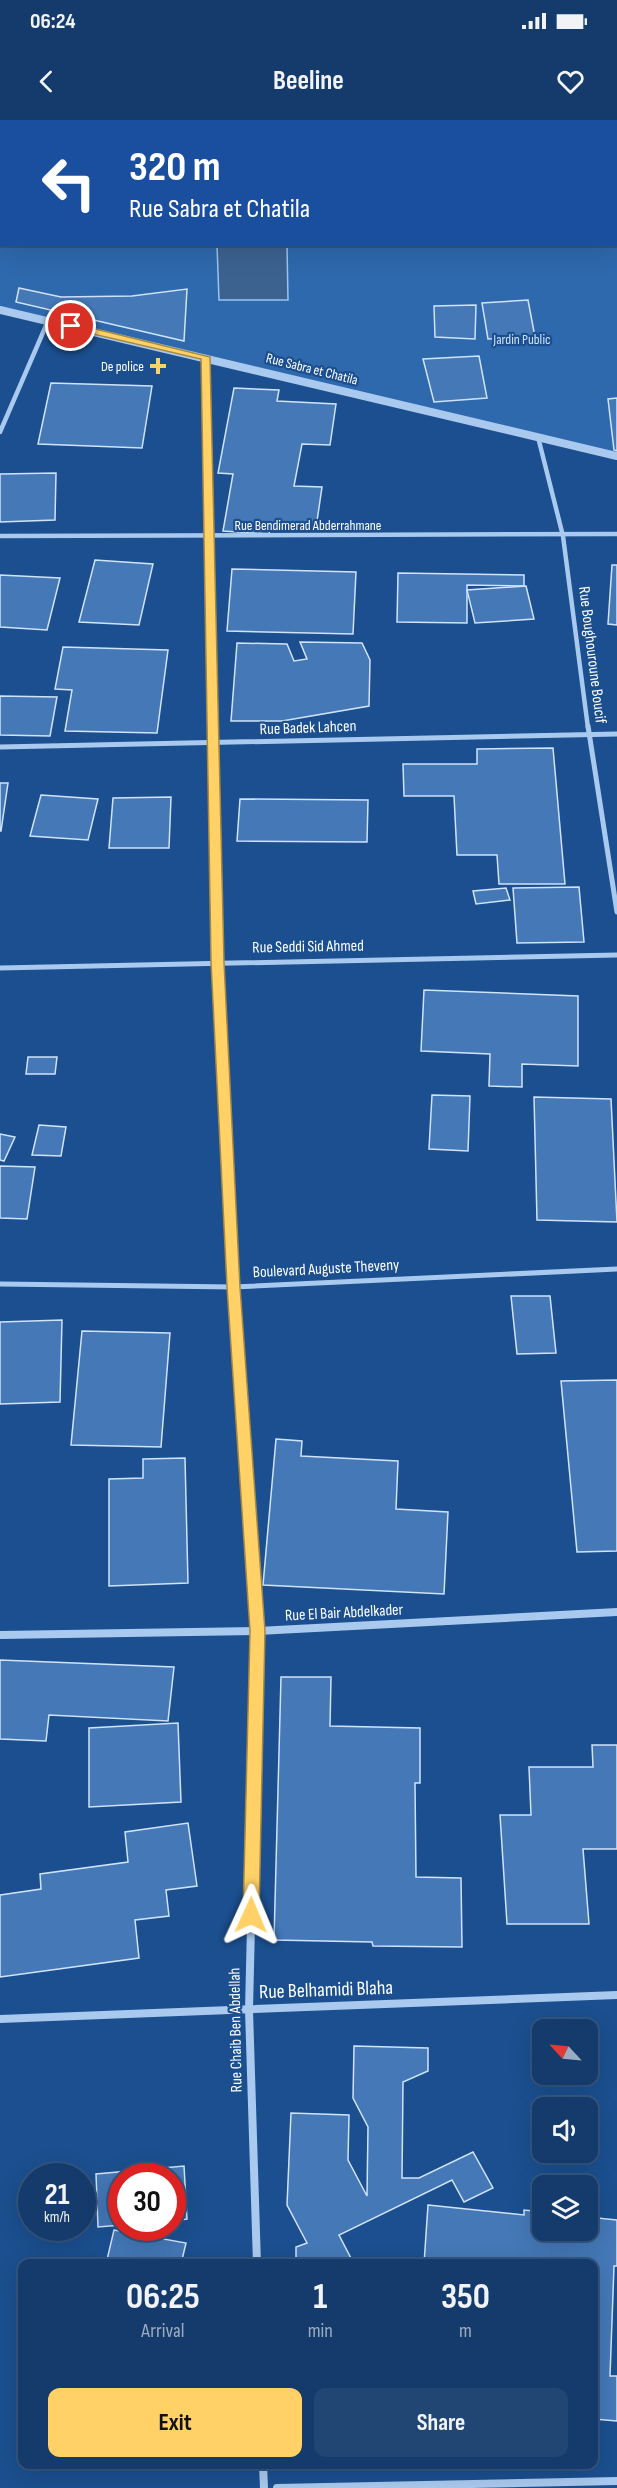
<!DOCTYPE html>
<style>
body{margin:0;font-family:"Sofia Sans Condensed",sans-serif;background:#214673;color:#f1f3f6;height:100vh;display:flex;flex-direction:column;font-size:22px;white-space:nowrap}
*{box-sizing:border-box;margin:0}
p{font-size:20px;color:#9dadc1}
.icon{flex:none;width:33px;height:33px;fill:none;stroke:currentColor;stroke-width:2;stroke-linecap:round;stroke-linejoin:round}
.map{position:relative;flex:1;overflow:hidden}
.details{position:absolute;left:18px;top:2139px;width:580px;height:210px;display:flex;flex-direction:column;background:#143b6b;border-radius:12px;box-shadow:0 6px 24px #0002,0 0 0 2px #33557e}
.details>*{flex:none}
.hud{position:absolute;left:0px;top:0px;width:618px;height:126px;box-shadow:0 6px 24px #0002,0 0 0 2px #33557e;background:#1a4fa0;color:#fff;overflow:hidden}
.needle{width:39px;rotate:296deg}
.controls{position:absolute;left:532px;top:1899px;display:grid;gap:12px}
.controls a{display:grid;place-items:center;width:66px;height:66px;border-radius:12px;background:#143b6b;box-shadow:0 6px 24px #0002,0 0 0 2px #33557e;font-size:30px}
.speed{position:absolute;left:18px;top:2043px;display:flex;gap:12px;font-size:30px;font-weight:700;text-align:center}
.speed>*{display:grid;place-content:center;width:78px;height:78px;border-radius:50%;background:#143b6b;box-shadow:0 6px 24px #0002,0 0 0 2px #33557e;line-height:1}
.speed small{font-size:15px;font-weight:400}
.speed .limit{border:9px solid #d22;background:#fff;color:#111}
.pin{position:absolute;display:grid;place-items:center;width:51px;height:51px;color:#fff;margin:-26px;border:3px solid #fff;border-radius:50%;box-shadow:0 2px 6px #0007}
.me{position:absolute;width:66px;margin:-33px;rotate:1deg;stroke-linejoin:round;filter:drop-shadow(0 0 4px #0008)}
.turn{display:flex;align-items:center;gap:21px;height:126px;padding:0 30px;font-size:27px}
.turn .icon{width:78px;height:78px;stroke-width:2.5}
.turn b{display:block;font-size:42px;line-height:51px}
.eta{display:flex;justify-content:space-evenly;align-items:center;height:102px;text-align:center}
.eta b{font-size:36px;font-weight:700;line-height:42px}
.action{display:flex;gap:12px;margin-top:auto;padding:12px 30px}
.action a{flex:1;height:69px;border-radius:12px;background:#ffd166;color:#111;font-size:24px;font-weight:700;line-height:69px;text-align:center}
.action a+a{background:#214673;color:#f1f3f6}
.status{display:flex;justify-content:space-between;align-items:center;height:42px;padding:0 30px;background:#143b6b;direction:ltr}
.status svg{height:16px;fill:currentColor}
header{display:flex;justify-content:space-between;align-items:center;height:78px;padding:0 30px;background:#143b6b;font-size:27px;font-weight:700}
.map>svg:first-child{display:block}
.green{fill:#2e69ad;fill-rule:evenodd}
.water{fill:#3c6290;stroke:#9cc4f0;stroke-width:1.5}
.building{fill:#4478b7;stroke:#cfe3fa;stroke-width:1.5}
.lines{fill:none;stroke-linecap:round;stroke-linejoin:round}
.minor-far2{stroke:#a9c9ee;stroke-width:4.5}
.minor-far1{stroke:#a9c9ee;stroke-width:5}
.minor{stroke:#a9c9ee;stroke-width:8}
.tertiary{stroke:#a9c9ee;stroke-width:8}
.route{fill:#ffd166;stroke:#a68842;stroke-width:1.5}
.poi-dot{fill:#ffd166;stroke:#1b4f8f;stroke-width:2}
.labels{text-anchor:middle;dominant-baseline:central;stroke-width:4.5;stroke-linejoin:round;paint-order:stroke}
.far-park-label{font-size:14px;fill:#cfe3fa;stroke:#1b4f8f}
.far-poi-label{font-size:14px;fill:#fff;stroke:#1b4f8f;text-anchor:end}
.far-street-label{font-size:14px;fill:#fff;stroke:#1b4f8f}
.street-label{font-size:16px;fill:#fff;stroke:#1b4f8f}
.near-street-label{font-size:20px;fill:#fff;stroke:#1b4f8f}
</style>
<div class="status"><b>06:24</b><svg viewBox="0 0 49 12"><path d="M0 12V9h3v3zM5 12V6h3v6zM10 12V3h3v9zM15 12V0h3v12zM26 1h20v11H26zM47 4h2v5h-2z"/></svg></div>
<header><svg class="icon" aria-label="back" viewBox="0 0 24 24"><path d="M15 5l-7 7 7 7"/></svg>Beeline<svg class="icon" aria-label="heart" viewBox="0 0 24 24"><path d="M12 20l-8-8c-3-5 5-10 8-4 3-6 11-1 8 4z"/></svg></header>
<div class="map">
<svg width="617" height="2368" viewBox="0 0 617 2368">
<rect width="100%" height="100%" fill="#1b4f8f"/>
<path class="green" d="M 0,0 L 617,0 L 617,338 L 0,193 ZM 2,2 L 616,2 L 616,124 L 2,124 Z"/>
<path class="water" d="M 217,125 L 287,125 L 288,180 L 219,180 Z"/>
<g class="building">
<path d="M 19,168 L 61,177 L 132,176 L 187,169 L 184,221 L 16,182 Z"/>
<path d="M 528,180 L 535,217 L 488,219 L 482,183 Z"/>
<path d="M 476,185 L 475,219 L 435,217 L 434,186 Z"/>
<path d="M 479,236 L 487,278 L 434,282 L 423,239 Z"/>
<path d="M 51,263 L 152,266 L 142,328 L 38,324 Z"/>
<path d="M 234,268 L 279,270 L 277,281 L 336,284 L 330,325 L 302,324 L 294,366 L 322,367 L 316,408 L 271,406 L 269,414 L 223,411 L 233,354 L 218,353 Z"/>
<path d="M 617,278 L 617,331 L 614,330 L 608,279 Z"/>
<path d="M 56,353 L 55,400 L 0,402 L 0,354 Z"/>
<path d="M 95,440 L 153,444 L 139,505 L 79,502 Z"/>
<path d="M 612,445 L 617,445 L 617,505 L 608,504 Z"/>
<path d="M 232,449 L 356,452 L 353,514 L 227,511 Z"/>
<path d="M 398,453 L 524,455 L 524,466 L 467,465 L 467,503 L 397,502 Z"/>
<path d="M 0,455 L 60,458 L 47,510 L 0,507 Z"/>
<path d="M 526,466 L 534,499 L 475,503 L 467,470 Z"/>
<path d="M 300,522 L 362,523 L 370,540 L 369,586 L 282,601 L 231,601 L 237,523 L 287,524 L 294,541 L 307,539 Z"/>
<path d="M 63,527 L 168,530 L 157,613 L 65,611 L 72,570 L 55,569 Z"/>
<path d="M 0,576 L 57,577 L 50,616 L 0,615 Z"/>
<path d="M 553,628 L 565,764 L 499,764 L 497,735 L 457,735 L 454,676 L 404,676 L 403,644 L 477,644 L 477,629 Z"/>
<path d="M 0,663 L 8,663 L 1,711 L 0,711 Z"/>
<path d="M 41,675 L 98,679 L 88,720 L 30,716 Z"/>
<path d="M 171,677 L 169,728 L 109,728 L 113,678 Z"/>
<path d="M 240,679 L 368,680 L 367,722 L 237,721 Z"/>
<path d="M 579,767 L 584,822 L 517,823 L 513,768 Z"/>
<path d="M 506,768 L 510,780 L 476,784 L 473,771 Z"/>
<path d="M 424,870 L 578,876 L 578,946 L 522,944 L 522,967 L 489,966 L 490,934 L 421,931 Z"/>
<path d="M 28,937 L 57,937 L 55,954 L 26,954 Z"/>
<path d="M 432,975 L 470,976 L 468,1031 L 429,1029 Z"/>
<path d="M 534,977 L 611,979 L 617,1102 L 537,1100 Z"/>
<path d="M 39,1005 L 66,1007 L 61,1036 L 32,1035 Z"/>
<path d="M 0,1014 L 15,1017 L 4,1041 L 0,1040 Z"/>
<path d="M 0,1046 L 35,1047 L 27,1099 L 0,1098 Z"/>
<path d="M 511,1176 L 550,1176 L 556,1233 L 517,1234 Z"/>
<path d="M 62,1200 L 60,1282 L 0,1284 L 0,1202 Z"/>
<path d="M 82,1211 L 170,1213 L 161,1327 L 71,1325 Z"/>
<path d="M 617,1260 L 617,1431 L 577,1432 L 561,1261 Z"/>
<path d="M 276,1319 L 302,1321 L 301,1336 L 398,1341 L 396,1389 L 448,1392 L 444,1474 L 263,1465 Z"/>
<path d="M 185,1338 L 188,1463 L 109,1466 L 109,1359 L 143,1358 L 143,1339 Z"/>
<path d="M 0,1540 L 174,1547 L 168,1601 L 49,1595 L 46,1621 L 0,1619 Z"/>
<path d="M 281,1557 L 331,1557 L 330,1606 L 420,1608 L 420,1663 L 415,1663 L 416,1757 L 461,1758 L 462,1827 L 373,1826 L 372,1822 L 274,1820 Z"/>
<path d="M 178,1603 L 181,1682 L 89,1687 L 89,1608 Z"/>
<path d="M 592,1625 L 617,1625 L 617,1729 L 583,1729 L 589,1804 L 507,1804 L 500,1695 L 531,1695 L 529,1647 L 593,1647 Z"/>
<path d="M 188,1703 L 197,1766 L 166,1770 L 169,1796 L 135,1800 L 139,1838 L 0,1857 L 0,1775 L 41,1769 L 40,1754 L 128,1742 L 125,1712 Z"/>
<path d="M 354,1926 L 428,1928 L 428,1951 L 403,1962 L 402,2058 L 419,2058 L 473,2032 L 493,2068 L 464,2082 L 452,2060 L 339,2115 L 354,2144 L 296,2144 L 296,2127 L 307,2123 L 287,2085 L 291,1993 L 349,1995 L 348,2040 L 367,2076 L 368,2007 L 353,1978 Z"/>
<path d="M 184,2046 L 187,2099 L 172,2101 L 172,2056 L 122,2056 L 122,2105 L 98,2107 L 96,2054 Z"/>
<path d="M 428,2085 L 524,2095 L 524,2090 L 543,2092 L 543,2110 L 588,2110 L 588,2097 L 617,2100 L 617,2146 L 614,2146 L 610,2256 L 617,2256 L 617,2301 L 594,2299 L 594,2144 L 424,2144 Z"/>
<path d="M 114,2110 L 186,2123 L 181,2144 L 106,2144 Z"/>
</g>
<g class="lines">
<g class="minor-far2">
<path d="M 205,237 L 212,608"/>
<path d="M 0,312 L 48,201"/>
<path d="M 538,317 L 563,416 L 588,608"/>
<path d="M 0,416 L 617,414"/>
</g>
<g class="minor-far1">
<path d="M 212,606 L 217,842 L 234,1167 L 249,1382"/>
<path d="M 588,606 L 617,792"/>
<path d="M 0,627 L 617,614"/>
<path d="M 0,848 L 617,835"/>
<path d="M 0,1164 L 234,1167 L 617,1149"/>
</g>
<g class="minor">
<path d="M 249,1380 L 258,1511 L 249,1890 L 257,2144"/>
<path d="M 0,1515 L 258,1511 L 617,1492"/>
<path d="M 0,1899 L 617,1875"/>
<path d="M 263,2344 L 264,2368"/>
<path d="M 277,2368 L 617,2361"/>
</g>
<path class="tertiary" d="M 0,190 L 617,336"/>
</g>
<path class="route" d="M 71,203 L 210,237 L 224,842 L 240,1167 L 265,1511 L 259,1795 L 257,1800 L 251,1802 L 245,1800 L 243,1795 L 250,1511 L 227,1167 L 211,842 L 201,239 L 67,208 L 67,204 Z"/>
<path class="poi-dot" d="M155 237h6v6h6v6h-6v6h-6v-6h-6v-6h6z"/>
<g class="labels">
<g class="far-park-label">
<text x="522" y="219">Jardin Public</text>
</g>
<g class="far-poi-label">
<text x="144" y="246">De police</text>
</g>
<g class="far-street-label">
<text transform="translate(312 249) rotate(14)">Rue Sabra et Chatila</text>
<text x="308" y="405">Rue Bendimerad Abderrahmane</text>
</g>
<g class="street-label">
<text transform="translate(592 535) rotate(83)">Rue Boughouroune Boucif</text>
<text transform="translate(308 608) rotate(-2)">Rue Badek Lahcen</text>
<text transform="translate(308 827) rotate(-1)">Rue Seddi Sid Ahmed</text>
<text transform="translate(326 1149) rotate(-3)">Boulevard Auguste Theveny</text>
<text transform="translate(344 1493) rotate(-3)">Rue El Bair Abdelkader</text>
<text transform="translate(236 1910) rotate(-91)">Rue Chaib Ben Abdellah</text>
</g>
<g class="near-street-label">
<text transform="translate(326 1870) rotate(-2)">Rue Belhamidi Blaha</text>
</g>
</g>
</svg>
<div class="controls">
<a><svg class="needle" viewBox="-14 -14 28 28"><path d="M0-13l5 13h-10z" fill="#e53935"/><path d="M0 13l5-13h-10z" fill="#9dadc1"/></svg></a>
<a><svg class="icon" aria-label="sound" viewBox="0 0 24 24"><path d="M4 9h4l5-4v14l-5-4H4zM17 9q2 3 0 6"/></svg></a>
<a><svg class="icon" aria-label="layers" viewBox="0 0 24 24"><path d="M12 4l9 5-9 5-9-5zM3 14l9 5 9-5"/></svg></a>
</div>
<div class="speed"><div>21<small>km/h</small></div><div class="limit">30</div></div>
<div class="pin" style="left:71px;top:206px;background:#d93025"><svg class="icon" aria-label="arrive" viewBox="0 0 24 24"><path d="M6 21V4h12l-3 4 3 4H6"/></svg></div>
<svg class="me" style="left:251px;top:1795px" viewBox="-20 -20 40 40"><path d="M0-17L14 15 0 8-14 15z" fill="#ffd166" stroke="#fff" stroke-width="4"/></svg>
<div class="hud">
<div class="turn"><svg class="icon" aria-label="left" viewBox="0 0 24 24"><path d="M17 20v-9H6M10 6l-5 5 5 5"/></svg><div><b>320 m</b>Rue Sabra et Chatila</div></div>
</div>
<section class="details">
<div class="eta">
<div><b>06:25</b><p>Arrival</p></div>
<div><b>1</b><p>min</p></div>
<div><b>350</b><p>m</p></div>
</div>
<div class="action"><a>Exit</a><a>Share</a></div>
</section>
</div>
